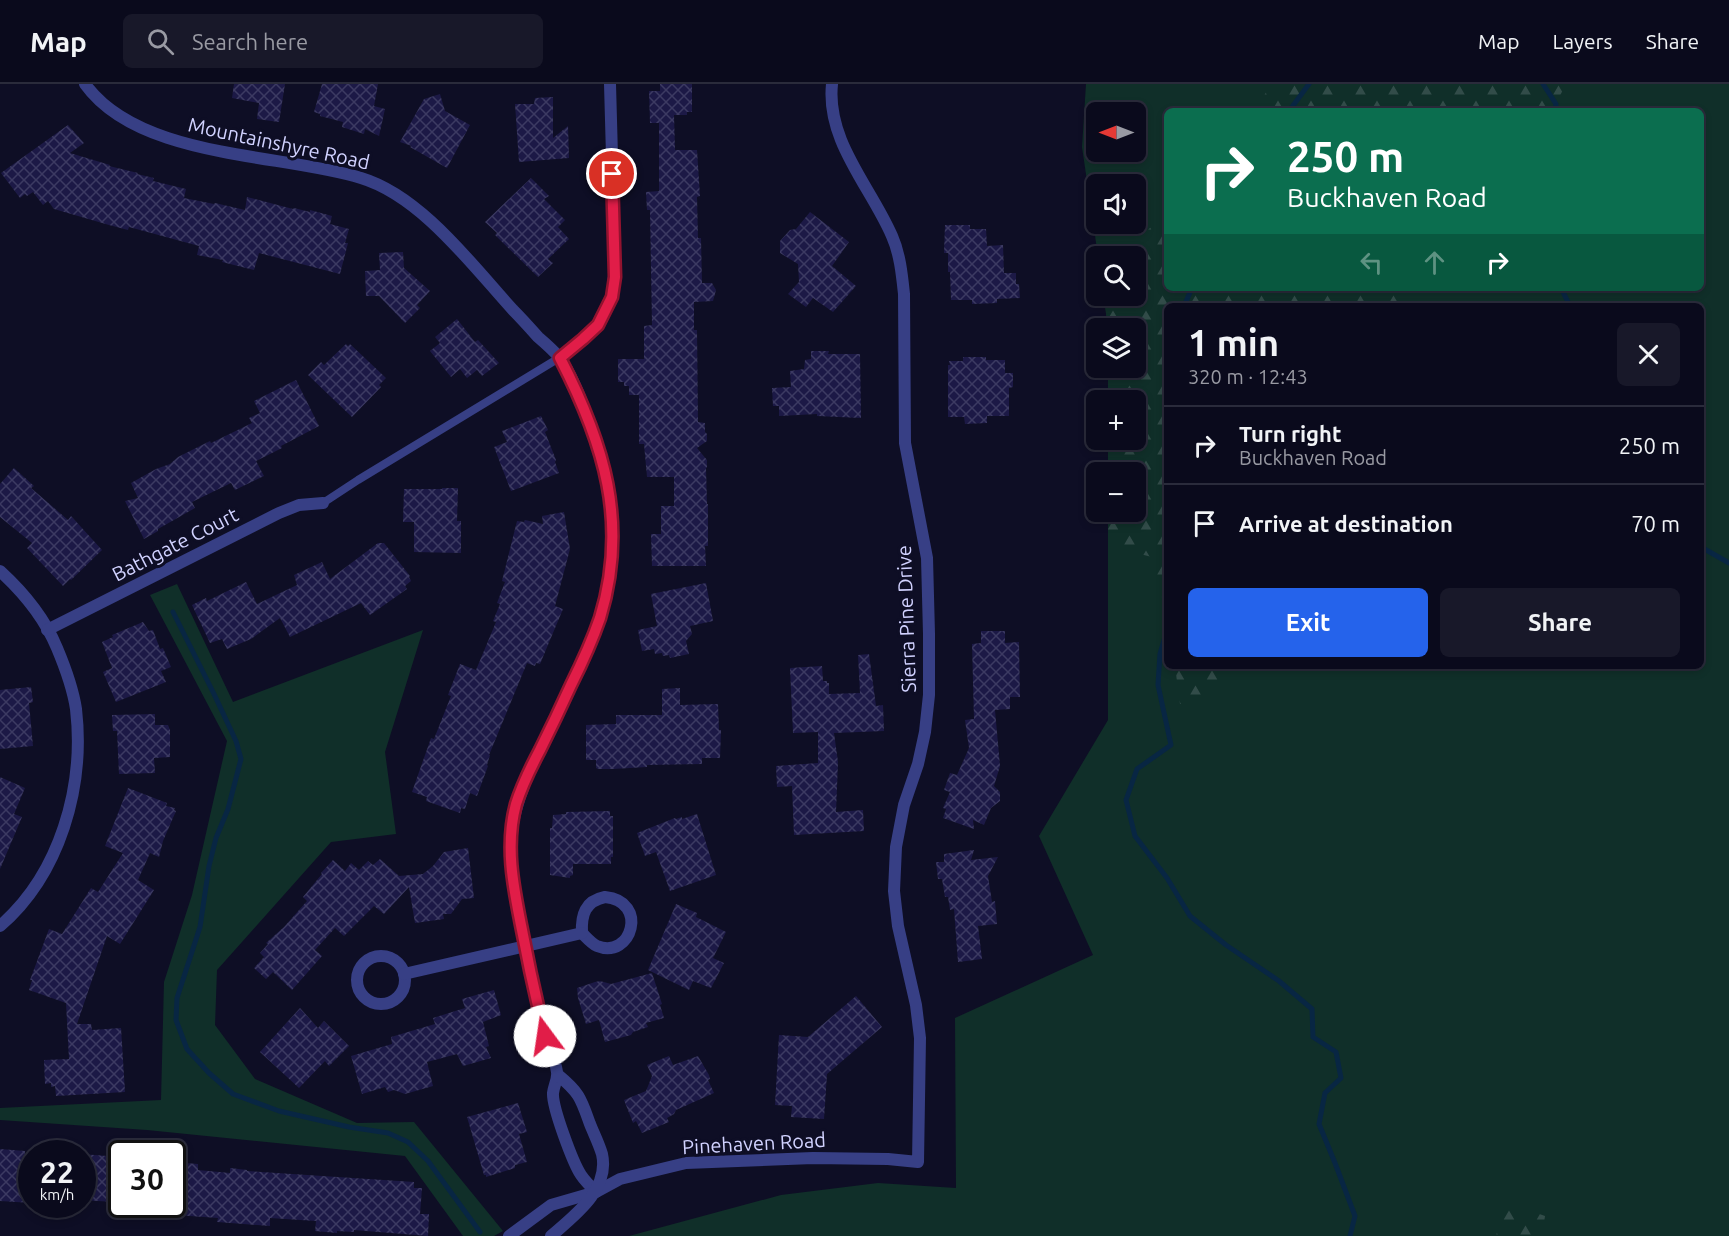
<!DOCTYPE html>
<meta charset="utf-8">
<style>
body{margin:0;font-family:Ubuntu,sans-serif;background:#181829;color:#f1f3f6;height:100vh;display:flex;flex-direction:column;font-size:22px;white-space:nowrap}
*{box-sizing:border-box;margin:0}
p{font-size:20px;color:#999aa3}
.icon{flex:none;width:33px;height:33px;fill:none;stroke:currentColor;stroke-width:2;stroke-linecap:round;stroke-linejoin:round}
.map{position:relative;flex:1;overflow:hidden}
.sheet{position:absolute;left:1164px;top:219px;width:540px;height:366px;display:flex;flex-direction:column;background:#0a0a1c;border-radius:9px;box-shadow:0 3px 9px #0003,0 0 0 2px #2a2b3b}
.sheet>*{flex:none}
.guide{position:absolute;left:1164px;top:24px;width:540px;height:183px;border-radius:9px;box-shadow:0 3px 9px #0003,0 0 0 2px #2a2b3b;background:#0b6e4f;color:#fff;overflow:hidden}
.needle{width:39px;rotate:270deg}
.controls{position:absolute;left:1086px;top:18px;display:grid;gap:12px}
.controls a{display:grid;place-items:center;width:60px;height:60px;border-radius:9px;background:#0a0a1c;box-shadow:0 3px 9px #0003,0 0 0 2px #2a2b3b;font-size:30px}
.speed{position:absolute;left:18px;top:1056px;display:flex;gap:12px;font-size:30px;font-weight:700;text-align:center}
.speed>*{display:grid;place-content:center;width:78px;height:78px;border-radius:50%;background:#0a0a1c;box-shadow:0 3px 9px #0003,0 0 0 2px #2a2b3b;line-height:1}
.speed small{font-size:15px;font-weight:400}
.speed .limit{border:3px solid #111;border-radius:9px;background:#fff;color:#111}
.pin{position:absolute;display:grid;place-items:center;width:51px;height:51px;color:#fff;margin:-26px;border:3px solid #fff;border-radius:50%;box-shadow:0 2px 6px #0007}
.me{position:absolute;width:66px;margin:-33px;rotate:346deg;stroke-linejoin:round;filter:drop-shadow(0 0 4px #0008)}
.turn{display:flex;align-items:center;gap:21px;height:126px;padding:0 24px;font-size:27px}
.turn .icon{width:78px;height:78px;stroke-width:2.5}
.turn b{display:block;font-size:42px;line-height:51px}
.lanes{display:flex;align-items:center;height:57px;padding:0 24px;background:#0003;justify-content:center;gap:30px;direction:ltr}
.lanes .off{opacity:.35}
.round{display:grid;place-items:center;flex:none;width:63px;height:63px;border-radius:9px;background:#181829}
.overview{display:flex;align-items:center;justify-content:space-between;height:102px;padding:0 24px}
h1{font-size:36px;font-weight:700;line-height:45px}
.button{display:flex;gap:12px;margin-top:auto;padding:12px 24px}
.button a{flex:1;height:69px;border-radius:9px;background:#2563eb;color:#fff;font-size:24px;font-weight:700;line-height:69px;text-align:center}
.button a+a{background:#181829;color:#f1f3f6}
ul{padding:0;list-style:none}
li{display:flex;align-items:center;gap:18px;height:78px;padding:0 24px;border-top:2px solid #2a2b3b}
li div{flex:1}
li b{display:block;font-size:22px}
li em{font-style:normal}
header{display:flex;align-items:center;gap:36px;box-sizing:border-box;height:84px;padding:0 30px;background:#0a0a1c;border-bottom:2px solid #2a2b3b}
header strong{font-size:28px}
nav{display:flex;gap:33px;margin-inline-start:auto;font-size:21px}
.search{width:420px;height:54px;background:#181829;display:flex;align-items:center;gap:15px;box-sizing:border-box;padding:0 21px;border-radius:9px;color:#999aa3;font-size:22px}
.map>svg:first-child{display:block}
.green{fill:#102f29;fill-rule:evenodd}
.forest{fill:url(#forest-firs)}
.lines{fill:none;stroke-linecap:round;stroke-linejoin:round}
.stream{stroke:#082643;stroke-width:5}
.building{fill:url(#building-cross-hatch)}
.service{stroke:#373f85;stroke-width:8}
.minor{stroke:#373f85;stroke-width:12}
.route-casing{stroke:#92132f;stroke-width:15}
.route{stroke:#e11d48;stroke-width:10}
.labels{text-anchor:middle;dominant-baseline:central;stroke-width:6;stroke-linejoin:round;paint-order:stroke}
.street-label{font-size:20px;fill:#d1d2ff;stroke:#0e0e25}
</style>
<header>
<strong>Map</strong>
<div class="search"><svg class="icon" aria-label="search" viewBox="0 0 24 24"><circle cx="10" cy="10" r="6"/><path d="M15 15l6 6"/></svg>Search here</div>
<nav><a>Map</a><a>Layers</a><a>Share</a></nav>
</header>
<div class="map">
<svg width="1729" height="1152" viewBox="0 0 1729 1152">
<defs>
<pattern id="forest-firs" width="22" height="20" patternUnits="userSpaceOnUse" patternTransform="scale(1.5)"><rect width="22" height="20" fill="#102f29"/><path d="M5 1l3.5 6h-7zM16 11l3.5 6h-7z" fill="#324c49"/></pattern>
<pattern id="building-cross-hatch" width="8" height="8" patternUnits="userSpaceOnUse" patternTransform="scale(1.5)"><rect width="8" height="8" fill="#1c1946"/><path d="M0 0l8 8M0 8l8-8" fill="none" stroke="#3c3a62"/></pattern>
</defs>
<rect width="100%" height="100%" fill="#0e0e25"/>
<g class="green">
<path d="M 1086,0 L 1729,0 L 1729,1152 L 629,1152 L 781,1111 L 878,1099 L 956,1104 L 955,934 L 1093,871 L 1039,752 L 1108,636 L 1108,428 L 1136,428 L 1136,388 L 1108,388 L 1108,356 L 1136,356 L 1136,316 L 1108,316 L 1108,284 L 1136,284 L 1136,244 L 1108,244 L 1104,212 L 1136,212 L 1136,172 L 1098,172 L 1082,63 ZM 1167,27 L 1701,27 L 1701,204 L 1167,204 ZM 1096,28 L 1136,28 L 1136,68 L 1096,68 ZM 1096,100 L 1136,100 L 1136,140 L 1096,140 ZM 1167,222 L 1701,222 L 1701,582 L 1167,582 Z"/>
<path d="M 177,500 L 233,618 L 423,546 L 385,668 L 396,750 L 331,758 L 217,886 L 215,941 L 255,995 L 357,1039 L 414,1038 L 503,1147 L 494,1152 L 463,1152 L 405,1072 L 147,1046 L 0,1036 L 0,1024 L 161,1016 L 164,898 L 192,811 L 227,657 L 150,511 Z"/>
</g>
<g class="forest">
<path d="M 1271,0 L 1566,0 L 1552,27 L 1255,27 Z"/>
<path d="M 1167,127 L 1167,204 L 1415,204 L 1398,222 L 1167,222 L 1167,534 L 1152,473 L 1108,462 L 1108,428 L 1136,428 L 1136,388 L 1108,388 L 1108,356 L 1136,356 L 1136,316 L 1108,316 L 1108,284 L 1136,284 L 1136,244 L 1108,244 L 1104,215 L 1106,212 L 1136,212 L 1136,172 L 1129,172 L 1141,153 Z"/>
<path d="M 1175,582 L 1228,582 L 1211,613 L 1180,620 Z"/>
<path d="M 1506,1118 L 1545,1132 L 1542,1152 L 1496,1152 Z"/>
</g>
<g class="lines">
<g class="stream">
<path d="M 1543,0 L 1556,20 L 1555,27"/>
<path d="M 1289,27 L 1309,0"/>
<path d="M 1561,204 L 1570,222"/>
<path d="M 1184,222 L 1192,204"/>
<path d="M 1701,463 L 1729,479"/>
<path d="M 173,528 L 214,610 L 236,657 L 241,675 L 228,725 L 216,754 L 209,782 L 200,843 L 177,914 L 176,936 L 187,965 L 209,989 L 233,1010 L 279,1027 L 349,1043 L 388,1049 L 408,1058 L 428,1077 L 480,1148"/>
<path d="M 1167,546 L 1160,570 L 1158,601 L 1171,661 L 1137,685 L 1126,716 L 1135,752 L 1167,794 L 1190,832 L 1226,861 L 1279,897 L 1312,925 L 1313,953 L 1336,968 L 1341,994 L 1325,1009 L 1319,1040 L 1335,1079 L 1355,1132 L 1350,1152"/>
</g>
</g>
<g class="building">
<path d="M 234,0 L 285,0 L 279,38 L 257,35 L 259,19 L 232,14 Z"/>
<path d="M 322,0 L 378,0 L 374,22 L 385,25 L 379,52 L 365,45 L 364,50 L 342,43 L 343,38 L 320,32 L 320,30 L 314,28 Z"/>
<path d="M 660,0 L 692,0 L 692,28 L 687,28 L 687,31 L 674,31 L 675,66 L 697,66 L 700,112 L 697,113 L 698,154 L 701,154 L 702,199 L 712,199 L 716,206 L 713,217 L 694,218 L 694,246 L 697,246 L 698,338 L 705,339 L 705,348 L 707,350 L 707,357 L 697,364 L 707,376 L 707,383 L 706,384 L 707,420 L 708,420 L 708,462 L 705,462 L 706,482 L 652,482 L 651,450 L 661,450 L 661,422 L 674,422 L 674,393 L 647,393 L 644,360 L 639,360 L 639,311 L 629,311 L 629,302 L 624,302 L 624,298 L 618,298 L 618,275 L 644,275 L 644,242 L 652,241 L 650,126 L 647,126 L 646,108 L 659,107 L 659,39 L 650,39 L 649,7 L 660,7 Z"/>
<path d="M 440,10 L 445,27 L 470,41 L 447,84 L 410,63 L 412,62 L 400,58 L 424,15 Z"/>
<path d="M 553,13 L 553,54 L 568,42 L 569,74 L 519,78 L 515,20 L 534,20 L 535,14 Z"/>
<path d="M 68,41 L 84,59 L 70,69 L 110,81 L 109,82 L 138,89 L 137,90 L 154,94 L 153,97 L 186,105 L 184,114 L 214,120 L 215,119 L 245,126 L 247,113 L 293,125 L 294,124 L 310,128 L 310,126 L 332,132 L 330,140 L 349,145 L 345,159 L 348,159 L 340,190 L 259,169 L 254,186 L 222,178 L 223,176 L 197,171 L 199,162 L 129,143 L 128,146 L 109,141 L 54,125 L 48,117 L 43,121 L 33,108 L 27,112 L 25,110 L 20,114 L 1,89 Z"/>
<path d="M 531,94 L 549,112 L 544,115 L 565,136 L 558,143 L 569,155 L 548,175 L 553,179 L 538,193 L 495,151 L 497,149 L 485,138 Z"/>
<path d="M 810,128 L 849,158 L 832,182 L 856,202 L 833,228 L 813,214 L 806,223 L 788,210 L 799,198 L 798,180 L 780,169 L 780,157 L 790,146 L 796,145 Z"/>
<path d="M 945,141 L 970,141 L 970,145 L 986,145 L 987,162 L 1003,161 L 1004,189 L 1016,189 L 1016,200 L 1019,200 L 1020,214 L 997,215 L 997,219 L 972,220 L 972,216 L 951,216 L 950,188 L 948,188 L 948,169 L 944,169 Z"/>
<path d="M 403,168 L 404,184 L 430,207 L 417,221 L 420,224 L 405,239 L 379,212 L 366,212 L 365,187 L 380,186 L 379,169 Z"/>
<path d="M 457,235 L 475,258 L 478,256 L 499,279 L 482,292 L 477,286 L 467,294 L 460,285 L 451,293 L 430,267 L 440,259 L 435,253 Z"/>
<path d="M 346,260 L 348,262 L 350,260 L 386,294 L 379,301 L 381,303 L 352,333 L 308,291 L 321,278 L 324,281 Z"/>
<path d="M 811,267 L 829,267 L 828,270 L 860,270 L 861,334 L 817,332 L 817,330 L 779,332 L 779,322 L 773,322 L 772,304 L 791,303 L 790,287 L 804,285 L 805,276 L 811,275 Z"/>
<path d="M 963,273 L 986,273 L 986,276 L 1005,276 L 1005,289 L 1013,289 L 1013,303 L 1009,304 L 1009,332 L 987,332 L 987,339 L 965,340 L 964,333 L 948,333 L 948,281 L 950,281 L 949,277 L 963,277 Z"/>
<path d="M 296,296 L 319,342 L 281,362 L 282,364 L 256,377 L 264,392 L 235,406 L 231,399 L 192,418 L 195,424 L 158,445 L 158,447 L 144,455 L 125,417 L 138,414 L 131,399 L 156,385 L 170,380 L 178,373 L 210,357 L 211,359 L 252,339 L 249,334 L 260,329 L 254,317 Z"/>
<path d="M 541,332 L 548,346 L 545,348 L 556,376 L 555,378 L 559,389 L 511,407 L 494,363 L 507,358 L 502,347 Z"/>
<path d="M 14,384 L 34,402 L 31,404 L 68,436 L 71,432 L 102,466 L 71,496 L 70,495 L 63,502 L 27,464 L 32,459 L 0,433 L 0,400 Z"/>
<path d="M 442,404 L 458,404 L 457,437 L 461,437 L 461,469 L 414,468 L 414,438 L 403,438 L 404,405 L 442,405 Z"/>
<path d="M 564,428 L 570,465 L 555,522 L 563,525 L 540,580 L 536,579 L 535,582 L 527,579 L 489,671 L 490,671 L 487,681 L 488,682 L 477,712 L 470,709 L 465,725 L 461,724 L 460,729 L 426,717 L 427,713 L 412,708 L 431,654 L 434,655 L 451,612 L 448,611 L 460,580 L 476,586 L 496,538 L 493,537 L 500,520 L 497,519 L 505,498 L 502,497 L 517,437 L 524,438 L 525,436 L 543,440 L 542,432 Z"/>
<path d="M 378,459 L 384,459 L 410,492 L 409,493 L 411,497 L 405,502 L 407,505 L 370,531 L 361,519 L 290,553 L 280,534 L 251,555 L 227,565 L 222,555 L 210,559 L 192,521 L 206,514 L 207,517 L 246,498 L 257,520 L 297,501 L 294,491 L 322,478 L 330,495 Z"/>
<path d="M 706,499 L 713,537 L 690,542 L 692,550 L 686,557 L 689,570 L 670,574 L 669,571 L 663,572 L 662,569 L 655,570 L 654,565 L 642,567 L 638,546 L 657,542 L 651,510 Z"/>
<path d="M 143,538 L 149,547 L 153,546 L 160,565 L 163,564 L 171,583 L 161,587 L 166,598 L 116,618 L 103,588 L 112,584 L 102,558 L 113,553 L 112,551 Z"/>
<path d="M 981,547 L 1005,547 L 1005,559 L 1019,558 L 1020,613 L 1010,613 L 1010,625 L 995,626 L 1000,682 L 994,702 L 1000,708 L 1000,717 L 991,724 L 984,741 L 973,736 L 974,745 L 943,734 L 946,725 L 943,724 L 950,708 L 944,706 L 950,689 L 957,691 L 969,664 L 965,636 L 974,635 L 972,560 L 981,559 Z"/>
<path d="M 869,570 L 876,622 L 883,621 L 884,647 L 834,649 L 838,678 L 836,728 L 863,726 L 864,747 L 794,751 L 792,702 L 777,703 L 776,682 L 818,679 L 818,648 L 793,649 L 790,584 L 822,582 L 823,597 L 827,597 L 827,599 L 829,599 L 829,610 L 860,609 L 858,571 Z"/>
<path d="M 31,603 L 33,618 L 29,619 L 33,662 L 0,665 L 0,606 Z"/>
<path d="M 680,604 L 680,621 L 718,620 L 719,646 L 721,646 L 720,674 L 702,674 L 702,680 L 647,681 L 647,683 L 613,685 L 598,685 L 596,684 L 596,676 L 586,676 L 586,641 L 616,640 L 616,631 L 662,631 L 662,605 Z"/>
<path d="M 155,630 L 155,641 L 168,641 L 170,646 L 170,673 L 154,674 L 155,689 L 119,690 L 117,647 L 113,647 L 112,631 Z"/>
<path d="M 0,693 L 25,704 L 14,730 L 22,733 L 0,785 Z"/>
<path d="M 128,704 L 167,719 L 166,722 L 175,724 L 174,726 L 176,727 L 163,757 L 159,773 L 150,769 L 138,796 L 154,806 L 120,860 L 107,852 L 77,940 L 91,940 L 92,946 L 121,944 L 125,1008 L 56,1012 L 55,1002 L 51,1003 L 51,999 L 45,1000 L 44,976 L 69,975 L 66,919 L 29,906 L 32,896 L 30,896 L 49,845 L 62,850 L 91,804 L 98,808 L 123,769 L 105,762 Z"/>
<path d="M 610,727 L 610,732 L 613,732 L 613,773 L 611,773 L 611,780 L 573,780 L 573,791 L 570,792 L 570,794 L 550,791 L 550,744 L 552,744 L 553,731 L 566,730 L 566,728 Z"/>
<path d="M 697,730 L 716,791 L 670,807 L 656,768 L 645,772 L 637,749 L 675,734 L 676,735 L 682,733 L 682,735 Z"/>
<path d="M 468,764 L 474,814 L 462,815 L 451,830 L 443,830 L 444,835 L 415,839 L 409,803 L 384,830 L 374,822 L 344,852 L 335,844 L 315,866 L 322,872 L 292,906 L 273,888 L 266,895 L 254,884 L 264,873 L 260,869 L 268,860 L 266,859 L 284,843 L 307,817 L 303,813 L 322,790 L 321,789 L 333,776 L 345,787 L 351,779 L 359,786 L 368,777 L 373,781 L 380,775 L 399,792 L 423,790 L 433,782 L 444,768 Z"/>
<path d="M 974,766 L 971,776 L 998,773 L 988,792 L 992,818 L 995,817 L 997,840 L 978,842 L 982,875 L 958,878 L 954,825 L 950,826 L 948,813 L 945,813 L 942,795 L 938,795 L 936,778 L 944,778 L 944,770 Z"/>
<path d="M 676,820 L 697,829 L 696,833 L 726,848 L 713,874 L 724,879 L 711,904 L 693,897 L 689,906 L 648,886 Z"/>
<path d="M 652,889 L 662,920 L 660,921 L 664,934 L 646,939 L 648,943 L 633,948 L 631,951 L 605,958 L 599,936 L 586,940 L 578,914 L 577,904 L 595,898 L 600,897 L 611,900 Z"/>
<path d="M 494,906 L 501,931 L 483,938 L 489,962 L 486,963 L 491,974 L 463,982 L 457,970 L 427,978 L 433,1002 L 405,1010 L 394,1006 L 388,1008 L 385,1003 L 362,1010 L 351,972 L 392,960 L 391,953 L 435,940 L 433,934 L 465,924 L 462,915 Z"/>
<path d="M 856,912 L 882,943 L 827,990 L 824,1035 L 791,1033 L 792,1022 L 775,1021 L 779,951 L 808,953 Z"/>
<path d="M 300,924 L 318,944 L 324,937 L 349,962 L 329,982 L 325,977 L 299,1004 L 260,968 Z"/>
<path d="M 669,972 L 673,981 L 698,972 L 709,991 L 710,995 L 708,996 L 714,1009 L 676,1026 L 674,1030 L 667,1034 L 669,1038 L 642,1049 L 636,1037 L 633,1039 L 624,1016 L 646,1007 L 652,992 L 647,981 Z"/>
<path d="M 518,1019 L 527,1048 L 519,1050 L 527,1078 L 515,1081 L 515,1084 L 486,1093 L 486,1091 L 484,1091 L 467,1033 Z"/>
<path d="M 0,1065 L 25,1067 L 24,1080 L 32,1080 L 32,1119 L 0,1117 Z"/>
<path d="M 82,1070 L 120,1073 L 118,1106 L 115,1105 L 114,1118 L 82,1116 Z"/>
<path d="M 172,1078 L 198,1080 L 198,1086 L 230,1089 L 230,1084 L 247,1086 L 247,1087 L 414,1098 L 414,1104 L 422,1104 L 420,1130 L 429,1130 L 428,1152 L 354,1146 L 354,1148 L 337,1147 L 337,1149 L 315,1147 L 316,1137 L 270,1134 L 270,1142 L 217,1138 L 218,1134 L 175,1131 L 172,1130 Z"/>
</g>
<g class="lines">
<path class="service" d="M 323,419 L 358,396 L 559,274"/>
<g class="minor">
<path d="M 85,0 C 139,75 279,69 361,94 C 421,112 472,181 513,226 C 522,235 530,244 538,253 C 545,259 553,266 559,273 C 572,290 585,325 592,346 C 620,421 619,491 588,566 C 577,592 563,618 550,644 C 535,677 517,709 512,746 C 508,778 515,808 521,840 C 527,875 535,911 544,946 C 548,960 555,974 557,988 C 558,995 554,1001 553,1009 C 552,1023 573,1079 581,1091 C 585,1097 591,1103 596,1108"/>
<path d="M 559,274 L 583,255 L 598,241 L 612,213 L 615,180 L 610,0"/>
<path d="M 0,487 C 23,508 45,535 57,564 C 65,583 73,605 76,625 C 85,703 60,790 0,842"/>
<path d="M 47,546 L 279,429 L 299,421 L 323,419"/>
<path d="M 605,813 C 649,817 632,876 597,862 C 591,859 587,854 582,849 C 581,831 585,817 605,813 Z"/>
<circle cx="381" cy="896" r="24"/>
<path d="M 404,890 L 582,849"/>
<path d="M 509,1152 L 551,1121 L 596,1108 L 620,1095 L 686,1079 L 813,1074 L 888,1075 L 918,1078 L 920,954 L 916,921 L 898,842 L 894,807 L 896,763 L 904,721 L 918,680 L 925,648 L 929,611 L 929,550 L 927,474 L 905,359 L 904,210 C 902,191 900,170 892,152 C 871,103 826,57 832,0"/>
<path d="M 551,1152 C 574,1132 610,1106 602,1070 C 599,1060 594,1050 590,1040 C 581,1015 580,1009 558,991"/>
</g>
</g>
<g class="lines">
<defs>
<path id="route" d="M 545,952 C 536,915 528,878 521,841 C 513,801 505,761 516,720 C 522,701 531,683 540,666 C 551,644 561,623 571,601 C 582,579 592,557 600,534 C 629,439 604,359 560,274 L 583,255 L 598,241 L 612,213 L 615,193 L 612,90"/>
</defs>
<use href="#route" class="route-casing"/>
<use href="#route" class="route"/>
</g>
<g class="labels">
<g class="street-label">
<text transform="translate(279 59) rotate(12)">Mountainshyre Road</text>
<text transform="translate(175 460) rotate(-27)">Bathgate Court</text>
<text transform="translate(906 535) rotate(-92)">Sierra Pine Drive</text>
<text transform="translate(754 1059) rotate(-3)">Pinehaven Road</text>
</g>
</g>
</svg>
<div class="controls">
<a><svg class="needle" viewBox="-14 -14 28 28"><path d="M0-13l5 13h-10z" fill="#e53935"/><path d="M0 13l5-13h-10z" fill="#999aa3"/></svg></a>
<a><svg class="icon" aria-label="sound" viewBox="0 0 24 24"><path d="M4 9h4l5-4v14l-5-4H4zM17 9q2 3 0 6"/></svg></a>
<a><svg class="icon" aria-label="search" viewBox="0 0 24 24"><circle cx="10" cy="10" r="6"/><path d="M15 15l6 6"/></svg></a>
<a><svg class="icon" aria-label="layers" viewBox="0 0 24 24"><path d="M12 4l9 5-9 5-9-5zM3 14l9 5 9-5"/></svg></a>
<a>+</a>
<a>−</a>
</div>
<div class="speed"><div>22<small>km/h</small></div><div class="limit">30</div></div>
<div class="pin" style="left:612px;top:90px;background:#d93025"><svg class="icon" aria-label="arrive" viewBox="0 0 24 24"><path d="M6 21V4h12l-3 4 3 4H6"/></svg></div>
<svg class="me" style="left:545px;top:952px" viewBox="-20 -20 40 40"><circle r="19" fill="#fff"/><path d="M0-13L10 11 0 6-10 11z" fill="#e11d48"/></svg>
<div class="guide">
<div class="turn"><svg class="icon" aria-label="right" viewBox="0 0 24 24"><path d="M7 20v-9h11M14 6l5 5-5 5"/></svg><div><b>250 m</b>Buckhaven Road</div></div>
<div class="lanes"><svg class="icon off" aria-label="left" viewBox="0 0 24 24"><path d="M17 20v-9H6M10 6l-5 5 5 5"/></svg><svg class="icon off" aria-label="ahead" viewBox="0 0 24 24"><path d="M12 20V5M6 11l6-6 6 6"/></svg><svg class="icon" aria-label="right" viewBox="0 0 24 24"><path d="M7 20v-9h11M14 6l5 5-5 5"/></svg></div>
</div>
<section class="sheet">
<div class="overview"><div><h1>1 min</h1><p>320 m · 12:43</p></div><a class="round"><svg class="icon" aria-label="close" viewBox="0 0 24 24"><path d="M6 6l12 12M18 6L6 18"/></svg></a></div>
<ul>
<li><svg class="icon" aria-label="right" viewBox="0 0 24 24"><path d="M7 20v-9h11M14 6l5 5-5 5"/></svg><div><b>Turn right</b><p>Buckhaven Road</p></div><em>250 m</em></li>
<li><svg class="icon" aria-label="arrive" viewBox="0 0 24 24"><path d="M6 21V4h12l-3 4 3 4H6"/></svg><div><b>Arrive at destination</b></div><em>70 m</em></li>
</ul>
<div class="button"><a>Exit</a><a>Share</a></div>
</section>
</div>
